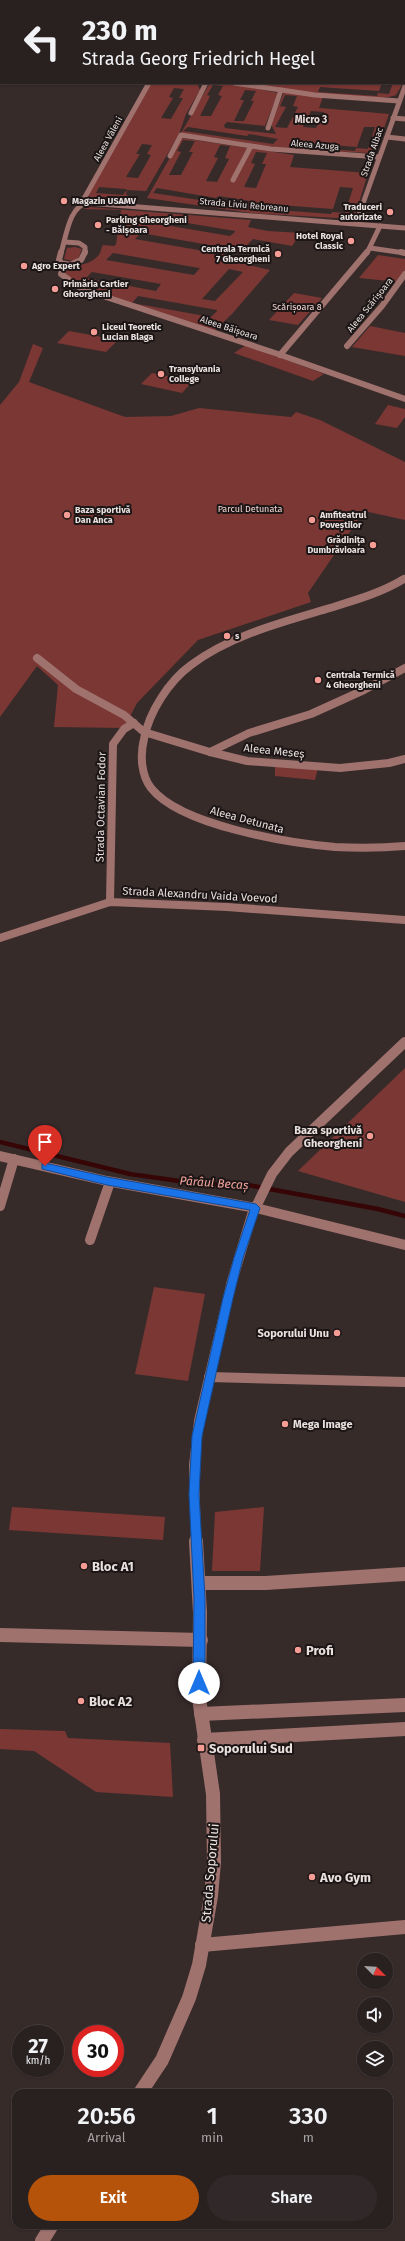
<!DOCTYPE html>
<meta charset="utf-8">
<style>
body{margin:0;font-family:"Fira Sans",sans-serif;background:#312829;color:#f1f3f6;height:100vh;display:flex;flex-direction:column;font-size:15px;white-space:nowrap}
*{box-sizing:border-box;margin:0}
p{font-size:13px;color:#a5a3a5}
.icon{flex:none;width:22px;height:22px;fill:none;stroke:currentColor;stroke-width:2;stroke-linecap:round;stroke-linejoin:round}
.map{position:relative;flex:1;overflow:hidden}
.drawer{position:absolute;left:12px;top:2089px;width:381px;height:140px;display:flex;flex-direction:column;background:#292020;border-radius:12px;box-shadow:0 1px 3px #0004,0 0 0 1px #453e3e}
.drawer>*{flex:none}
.top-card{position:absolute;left:0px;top:0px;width:405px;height:84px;box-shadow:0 1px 3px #0004,0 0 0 1px #453e3e;background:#292020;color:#f1f3f6;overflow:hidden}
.needle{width:26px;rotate:114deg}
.controls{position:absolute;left:357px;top:1953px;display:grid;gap:8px}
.controls a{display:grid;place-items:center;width:36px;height:36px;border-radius:50%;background:#292020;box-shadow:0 1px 3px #0004,0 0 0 1px #453e3e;font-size:20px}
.speed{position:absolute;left:12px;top:2025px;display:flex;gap:8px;font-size:20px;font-weight:700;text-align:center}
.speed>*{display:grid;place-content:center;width:52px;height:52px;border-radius:50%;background:#292020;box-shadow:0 1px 3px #0004,0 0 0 1px #453e3e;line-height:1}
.speed small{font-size:10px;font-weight:400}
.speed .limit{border:6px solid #d22;background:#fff;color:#111}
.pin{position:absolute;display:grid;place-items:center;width:34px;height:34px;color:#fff;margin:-41px -17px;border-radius:50% 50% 50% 0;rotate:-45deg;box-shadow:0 0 4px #0007}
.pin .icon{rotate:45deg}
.me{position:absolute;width:44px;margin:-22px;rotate:0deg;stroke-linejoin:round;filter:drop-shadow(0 0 3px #0008)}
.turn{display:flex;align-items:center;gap:14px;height:84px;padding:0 16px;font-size:18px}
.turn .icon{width:52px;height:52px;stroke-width:2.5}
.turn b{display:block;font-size:28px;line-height:34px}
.eta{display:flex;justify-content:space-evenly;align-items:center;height:68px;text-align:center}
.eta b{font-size:24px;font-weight:600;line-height:28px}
.button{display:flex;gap:8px;margin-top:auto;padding:8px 16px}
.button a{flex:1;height:46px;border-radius:24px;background:#b45309;color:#fff;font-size:16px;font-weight:600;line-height:46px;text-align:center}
.button a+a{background:#312829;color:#f1f3f6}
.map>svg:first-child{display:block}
.green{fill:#7b3734;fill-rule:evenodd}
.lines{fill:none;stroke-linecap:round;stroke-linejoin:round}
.stream{stroke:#360506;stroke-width:4.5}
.minor-far4{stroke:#9f726e;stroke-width:5}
.minor-far3{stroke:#9f726e;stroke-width:6}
.minor-far2{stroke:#9f726e;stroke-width:8}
.minor-far1{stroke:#9f726e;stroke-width:10}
.minor{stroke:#9f726e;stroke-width:14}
.major{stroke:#f8bfba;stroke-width:5}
.route{fill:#1a73e8;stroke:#114b97}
.poi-dot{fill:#f59c95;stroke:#1b1515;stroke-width:1.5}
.labels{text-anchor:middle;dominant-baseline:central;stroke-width:4;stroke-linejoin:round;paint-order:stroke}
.far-street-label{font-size:9px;fill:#e9e1e0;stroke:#1b1515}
.far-poi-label{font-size:9px;font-weight:bold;fill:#e9e1e0;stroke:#1b1515;text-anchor:start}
.far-park-label{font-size:9px;fill:#f3d6d3;stroke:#1b1515}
.far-neighbourhood-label{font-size:10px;font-weight:bold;fill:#eddedc;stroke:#1b1515}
.street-label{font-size:11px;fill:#e9e1e0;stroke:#1b1515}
.poi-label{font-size:11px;font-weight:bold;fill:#e9e1e0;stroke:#1b1515;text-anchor:end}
.water-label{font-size:12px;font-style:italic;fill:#f6a69f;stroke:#1b1515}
.near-poi-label{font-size:13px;font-weight:bold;fill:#e9e1e0;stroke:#1b1515;text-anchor:start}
.near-street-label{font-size:13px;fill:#e9e1e0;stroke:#1b1515}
</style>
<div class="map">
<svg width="405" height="2241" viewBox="0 0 405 2241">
<rect width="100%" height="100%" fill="#372b2a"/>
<g class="green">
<path d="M 150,83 L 197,83 L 200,90 L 186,114 L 179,134 L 146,191 L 127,190 L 126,195 L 136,198 L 135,202 L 131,202 L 86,198 ZM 174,88 L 184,89 L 179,98 L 183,98 L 171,119 L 161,118 L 173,98 L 169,97 ZM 142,144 L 152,145 L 147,154 L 151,155 L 138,178 L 126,177 L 140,154 L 136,154 ZM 99,187 L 126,189 L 127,190 L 123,195 L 96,193 Z"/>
<path d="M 210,83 L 239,85 L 278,93 L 265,126 L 227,122 L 224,125 L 225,128 L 276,134 L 271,124 L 284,92 L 323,97 L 319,108 L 320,108 L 389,114 L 378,146 L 370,153 L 287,149 L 181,133 ZM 213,85 L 223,86 L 218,95 L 222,96 L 211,116 L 200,116 L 210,96 L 207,95 ZM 245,90 L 256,91 L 251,101 L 254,101 L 244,121 L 234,121 L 244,100 L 240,100 ZM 285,95 L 297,96 L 293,106 L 298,107 L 287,128 L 275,127 L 286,107 L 280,106 ZM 311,111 L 324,112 L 316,128 L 303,127 ZM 188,127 L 247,136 L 249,134 L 278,139 L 273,144 L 183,131 ZM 364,127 L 375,127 L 368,149 L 356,148 L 355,151 L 292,146 L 294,142 L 357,147 Z"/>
<path d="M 246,83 L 382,83 L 379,91 L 320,87 L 318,92 L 377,96 L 378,93 L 389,94 L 393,83 L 403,83 L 396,95 C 373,105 275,87 246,83 Z"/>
<path d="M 181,138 L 294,155 L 290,167 L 368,173 L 354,219 L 251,213 L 147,198 ZM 183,140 L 195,141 L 189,152 L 193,152 L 181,175 L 169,175 L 181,152 L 177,151 ZM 220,145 L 230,146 L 225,158 L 229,159 L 217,182 L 206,181 L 218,158 L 214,157 ZM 256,152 L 267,153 L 262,164 L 266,164 L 256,188 L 244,187 L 255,164 L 251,163 ZM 340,187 L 353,188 L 345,213 L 332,212 L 331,214 L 264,209 L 266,204 L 333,209 ZM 157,188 L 216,198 L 219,196 L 250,201 L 245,206 L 214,201 L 213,202 L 153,193 Z"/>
<path d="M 89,207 L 251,220 L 248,227 L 268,231 L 301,233 L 292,246 L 253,239 L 239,253 L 232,251 L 224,259 L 270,270 L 232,314 L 214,331 L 80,286 L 64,275 L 65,270 C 76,264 89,266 98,256 C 101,253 101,248 103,245 L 114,246 L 116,244 L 121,210 L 83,209 ZM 152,217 L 235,231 L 235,232 L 230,236 L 147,222 ZM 141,233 L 226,248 L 221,254 L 135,239 ZM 113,253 L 199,268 L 200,268 L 194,275 L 106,260 ZM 229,269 L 243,272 L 215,301 L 202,299 ZM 92,272 L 161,284 L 156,291 L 86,278 ZM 138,296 L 217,310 L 217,311 L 211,317 L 132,303 Z"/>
<path d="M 75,247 L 82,249 L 78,259 L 73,261 L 64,259 L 67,248 Z"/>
<path d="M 378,255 L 405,259 L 405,270 L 399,282 L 359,278 Z"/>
<path d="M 294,293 L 322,298 L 298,325 L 269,320 Z"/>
<path d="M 370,326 L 405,333 L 405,356 L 352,347 Z"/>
<path d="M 69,331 L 118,340 L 106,352 L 57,343 Z"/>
<path d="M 33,344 L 43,348 L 29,382 L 125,417 L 171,416 L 199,408 L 291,417 L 296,412 L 320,420 L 405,462 L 405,520 L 364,511 L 308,593 L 311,602 L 198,640 L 137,703 L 124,728 L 54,727 L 58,685 L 37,666 L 0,717 L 0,405 L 19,382 Z"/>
<path d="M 246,345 L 324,374 L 313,381 L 234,353 Z"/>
<path d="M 152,373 L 193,381 L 182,393 L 141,384 Z"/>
<path d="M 388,405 L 405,409 L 405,417 L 397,428 L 375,424 Z"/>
<path d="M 275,766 L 318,768 L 315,780 L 275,776 Z"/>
<path d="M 405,1068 L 405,1202 L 298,1171 Z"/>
<path d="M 154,1287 L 205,1294 L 188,1381 L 135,1374 Z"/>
<path d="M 12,1507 L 165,1517 L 163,1540 L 9,1530 Z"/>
<path d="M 264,1507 L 260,1571 L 212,1571 L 215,1512 Z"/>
<path d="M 0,1729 L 65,1731 L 68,1738 L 170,1743 L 173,1797 L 96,1792 L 34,1751 L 0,1749 Z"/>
</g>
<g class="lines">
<path class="stream" d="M 0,1142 L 130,1174 L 200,1184 L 248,1185 L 378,1209 L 405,1216"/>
<g class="minor-far4">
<path d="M 217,0 L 228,1"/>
<path d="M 102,1 L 108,0"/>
<path d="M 234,83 L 315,95 L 399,101"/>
<path d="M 191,113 L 206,83"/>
<path d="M 393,118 L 405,119"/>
<path d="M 268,128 L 281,90"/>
<path d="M 387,137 L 405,139"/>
<path d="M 170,156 L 181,135 L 271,149 L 379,157"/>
<path d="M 233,180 L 251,146"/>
<path d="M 81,204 L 149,83"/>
<path d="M 356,223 L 405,86"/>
<path d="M 65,242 L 79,243 L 85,247 L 85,253"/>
<path d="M 370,248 L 405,253"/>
<path d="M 61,253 C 66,238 69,205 88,203 L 405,228"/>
<path d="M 367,253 L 380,226"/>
</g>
<g class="minor-far3">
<path d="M 61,252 L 59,260 L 61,263 L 70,265 L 81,260 L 85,252"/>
<path d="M 401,252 L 405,253"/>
<path d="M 64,264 L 61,274 L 82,289 L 275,353 L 405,399"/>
<path d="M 347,346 L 382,306 L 405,274"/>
<path d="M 280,355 L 367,252"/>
<path d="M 403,580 L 405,578"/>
</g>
<g class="minor-far2">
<path d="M 404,579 C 381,593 356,600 330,608 C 283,622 231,635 191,665 C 169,681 149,712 144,739 C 140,755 141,775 151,788 C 181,826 289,843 335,847 C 358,848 381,848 405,846"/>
<path d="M 37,658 L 76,689 L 124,715 L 144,732 L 210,752 L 247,761 L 340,768 L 389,763 L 405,759"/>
<path d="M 210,752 L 249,733 L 311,714 L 364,690 L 405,668"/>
<path d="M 110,902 L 113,744 L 124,729 L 134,723"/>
<path d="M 0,938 L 110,902 L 227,907 L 405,920"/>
</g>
<g class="minor-far1">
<path d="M 0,1156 L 107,1181 L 256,1208 L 405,1245"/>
<path d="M 0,1206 L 14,1159"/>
<path d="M 90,1240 L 110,1182"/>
<path d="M 209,1377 L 405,1382"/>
<path d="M 196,1542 L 194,1465 L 199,1421 L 232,1281 L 252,1215 L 272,1174 L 289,1152 L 405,1042"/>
</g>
<g class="minor">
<path d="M 199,1583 L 266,1583 L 405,1574"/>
<path d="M 0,1635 L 201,1640"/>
<path d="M 201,1714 L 405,1705"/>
<path d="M 204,1740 L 405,1729"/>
<path d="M 202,1945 L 405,1927"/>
<path d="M 140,2093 L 162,2060 L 189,1998 L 199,1965 L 211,1896 L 214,1862 L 213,1794 L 199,1698 L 200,1613 L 196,1541"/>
<path d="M 42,2241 L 52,2225"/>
</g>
<path class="major" d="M 53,1 L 59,0"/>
</g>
<path class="route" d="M 45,1163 L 107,1177 L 256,1204 L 260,1208 L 243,1258 L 233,1298 L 202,1436 L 199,1494 L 205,1598 L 205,1683 L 203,1687 L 199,1689 L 195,1687 L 193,1683 L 194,1598 L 189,1494 L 192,1436 L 223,1298 L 234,1258 L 250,1210 L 107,1185 L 42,1169 L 42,1164 Z"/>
<g class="poi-dot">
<circle cx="64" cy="201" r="4"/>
<circle cx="390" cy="212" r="4"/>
<circle cx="98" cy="225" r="4"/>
<circle cx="351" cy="241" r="4"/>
<circle cx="278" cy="254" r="4"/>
<circle cx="24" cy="266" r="4"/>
<circle cx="55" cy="289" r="4"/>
<circle cx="94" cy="332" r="4"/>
<circle cx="161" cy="374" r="4"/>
<circle cx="67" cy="515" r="4"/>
<circle cx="312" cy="520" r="4"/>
<circle cx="373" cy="545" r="4"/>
<circle cx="227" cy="636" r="4"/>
<circle cx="318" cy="680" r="4"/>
<circle cx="370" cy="1136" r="4"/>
<circle cx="337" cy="1333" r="4"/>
<circle cx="285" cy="1424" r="4"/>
<circle cx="84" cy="1566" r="4"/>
<circle cx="298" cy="1650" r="4"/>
<circle cx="81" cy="1701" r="4"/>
<rect x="197" y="1744" width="8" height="8" rx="2"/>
<circle cx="312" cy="1877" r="4"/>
</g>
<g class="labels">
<g class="far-street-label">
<text transform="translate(108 139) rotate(-61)">Aleea Văleni</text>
<text transform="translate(315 145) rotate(5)">Aleea Azuga</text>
<text transform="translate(372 152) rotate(-71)">Strada Albac</text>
<text transform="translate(244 205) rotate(5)">Strada Liviu Rebreanu</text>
<text transform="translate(370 305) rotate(-51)">Aleea Scărișoara</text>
<text transform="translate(229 328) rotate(18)">Aleea Băișoara</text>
</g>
<g class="far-poi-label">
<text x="72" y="201">Magazin USAMV</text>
<text x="382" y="207" text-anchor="end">Traduceri<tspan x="382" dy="10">autorizate</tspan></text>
<text x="106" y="220">Parking Gheorgheni<tspan x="106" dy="10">- Băișoara</tspan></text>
<text x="343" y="236" text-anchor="end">Hotel Royal<tspan x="343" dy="10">Classic</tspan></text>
<text x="270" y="249" text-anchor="end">Centrala Termică<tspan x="270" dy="10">7 Gheorgheni</tspan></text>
<text x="32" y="266">Agro Expert</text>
<text x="63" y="284">Primăria Cartier<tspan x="63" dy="10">Gheorgheni</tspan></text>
<text x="102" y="327">Liceul Teoretic<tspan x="102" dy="10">Lucian Blaga</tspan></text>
<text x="169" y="369">Transylvania<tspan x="169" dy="10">College</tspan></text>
<text x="75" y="510">Baza sportivă<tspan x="75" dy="10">Dan Anca</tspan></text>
<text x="320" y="515">Amfiteatrul<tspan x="320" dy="10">Poveștilor</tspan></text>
<text x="365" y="540" text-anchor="end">Grădinița<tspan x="365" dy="10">Dumbrăvioara</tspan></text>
<text x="235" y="636">s</text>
<text x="326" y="675">Centrala Termică<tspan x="326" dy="10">4 Gheorgheni</tspan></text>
</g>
<g class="far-park-label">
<text x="297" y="307">Scărișoara 8</text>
<text x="250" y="509">Parcul Detunata</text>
</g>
<g class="far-neighbourhood-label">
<text x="311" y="120">Micro 3</text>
</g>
<g class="street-label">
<text transform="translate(274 751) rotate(6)">Aleea Meseș</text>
<text transform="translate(101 807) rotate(-89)">Strada Octavian Fodor</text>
<text transform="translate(247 820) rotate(15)">Aleea Detunata</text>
<text transform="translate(200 895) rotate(3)">Strada Alexandru Vaida Voevod</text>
</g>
<g class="poi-label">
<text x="362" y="1130">Baza sportivă<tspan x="362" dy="13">Gheorgheni</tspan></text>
<text x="329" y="1333">Soporului Unu</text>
<text x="293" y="1424" text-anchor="start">Mega Image</text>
</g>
<g class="water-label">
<text transform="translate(214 1183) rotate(4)">Pârâul Becaș</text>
</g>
<g class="near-poi-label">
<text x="92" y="1566">Bloc A1</text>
<text x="306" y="1650">Profi</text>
<text x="89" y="1701">Bloc A2</text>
<text x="209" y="1748">Soporului Sud</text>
<text x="320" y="1877">Avo Gym</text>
</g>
<g class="near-street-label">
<text transform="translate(210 1873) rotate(-85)">Strada Soporului</text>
</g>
</g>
</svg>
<div class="controls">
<a><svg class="needle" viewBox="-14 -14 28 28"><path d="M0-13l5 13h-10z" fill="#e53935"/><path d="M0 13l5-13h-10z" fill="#a5a3a5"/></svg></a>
<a><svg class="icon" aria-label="sound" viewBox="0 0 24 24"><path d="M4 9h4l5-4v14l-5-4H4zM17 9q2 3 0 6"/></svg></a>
<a><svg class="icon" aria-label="layers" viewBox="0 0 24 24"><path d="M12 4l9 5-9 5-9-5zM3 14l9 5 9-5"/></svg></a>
</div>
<div class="speed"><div>27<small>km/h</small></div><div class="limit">30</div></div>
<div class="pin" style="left:45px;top:1166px;background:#d93025"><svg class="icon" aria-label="arrive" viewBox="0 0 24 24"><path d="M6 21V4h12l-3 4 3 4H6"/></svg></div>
<svg class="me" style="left:199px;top:1683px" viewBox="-20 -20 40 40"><circle r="19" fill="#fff"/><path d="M0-13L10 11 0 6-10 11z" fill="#1a73e8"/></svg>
<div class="top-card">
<div class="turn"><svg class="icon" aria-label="left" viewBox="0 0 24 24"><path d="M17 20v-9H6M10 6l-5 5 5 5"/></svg><div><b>230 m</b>Strada Georg Friedrich Hegel</div></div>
</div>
<section class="drawer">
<div class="eta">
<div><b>20:56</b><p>Arrival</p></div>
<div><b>1</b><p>min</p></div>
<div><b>330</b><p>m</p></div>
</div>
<div class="button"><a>Exit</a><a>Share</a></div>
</section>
</div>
